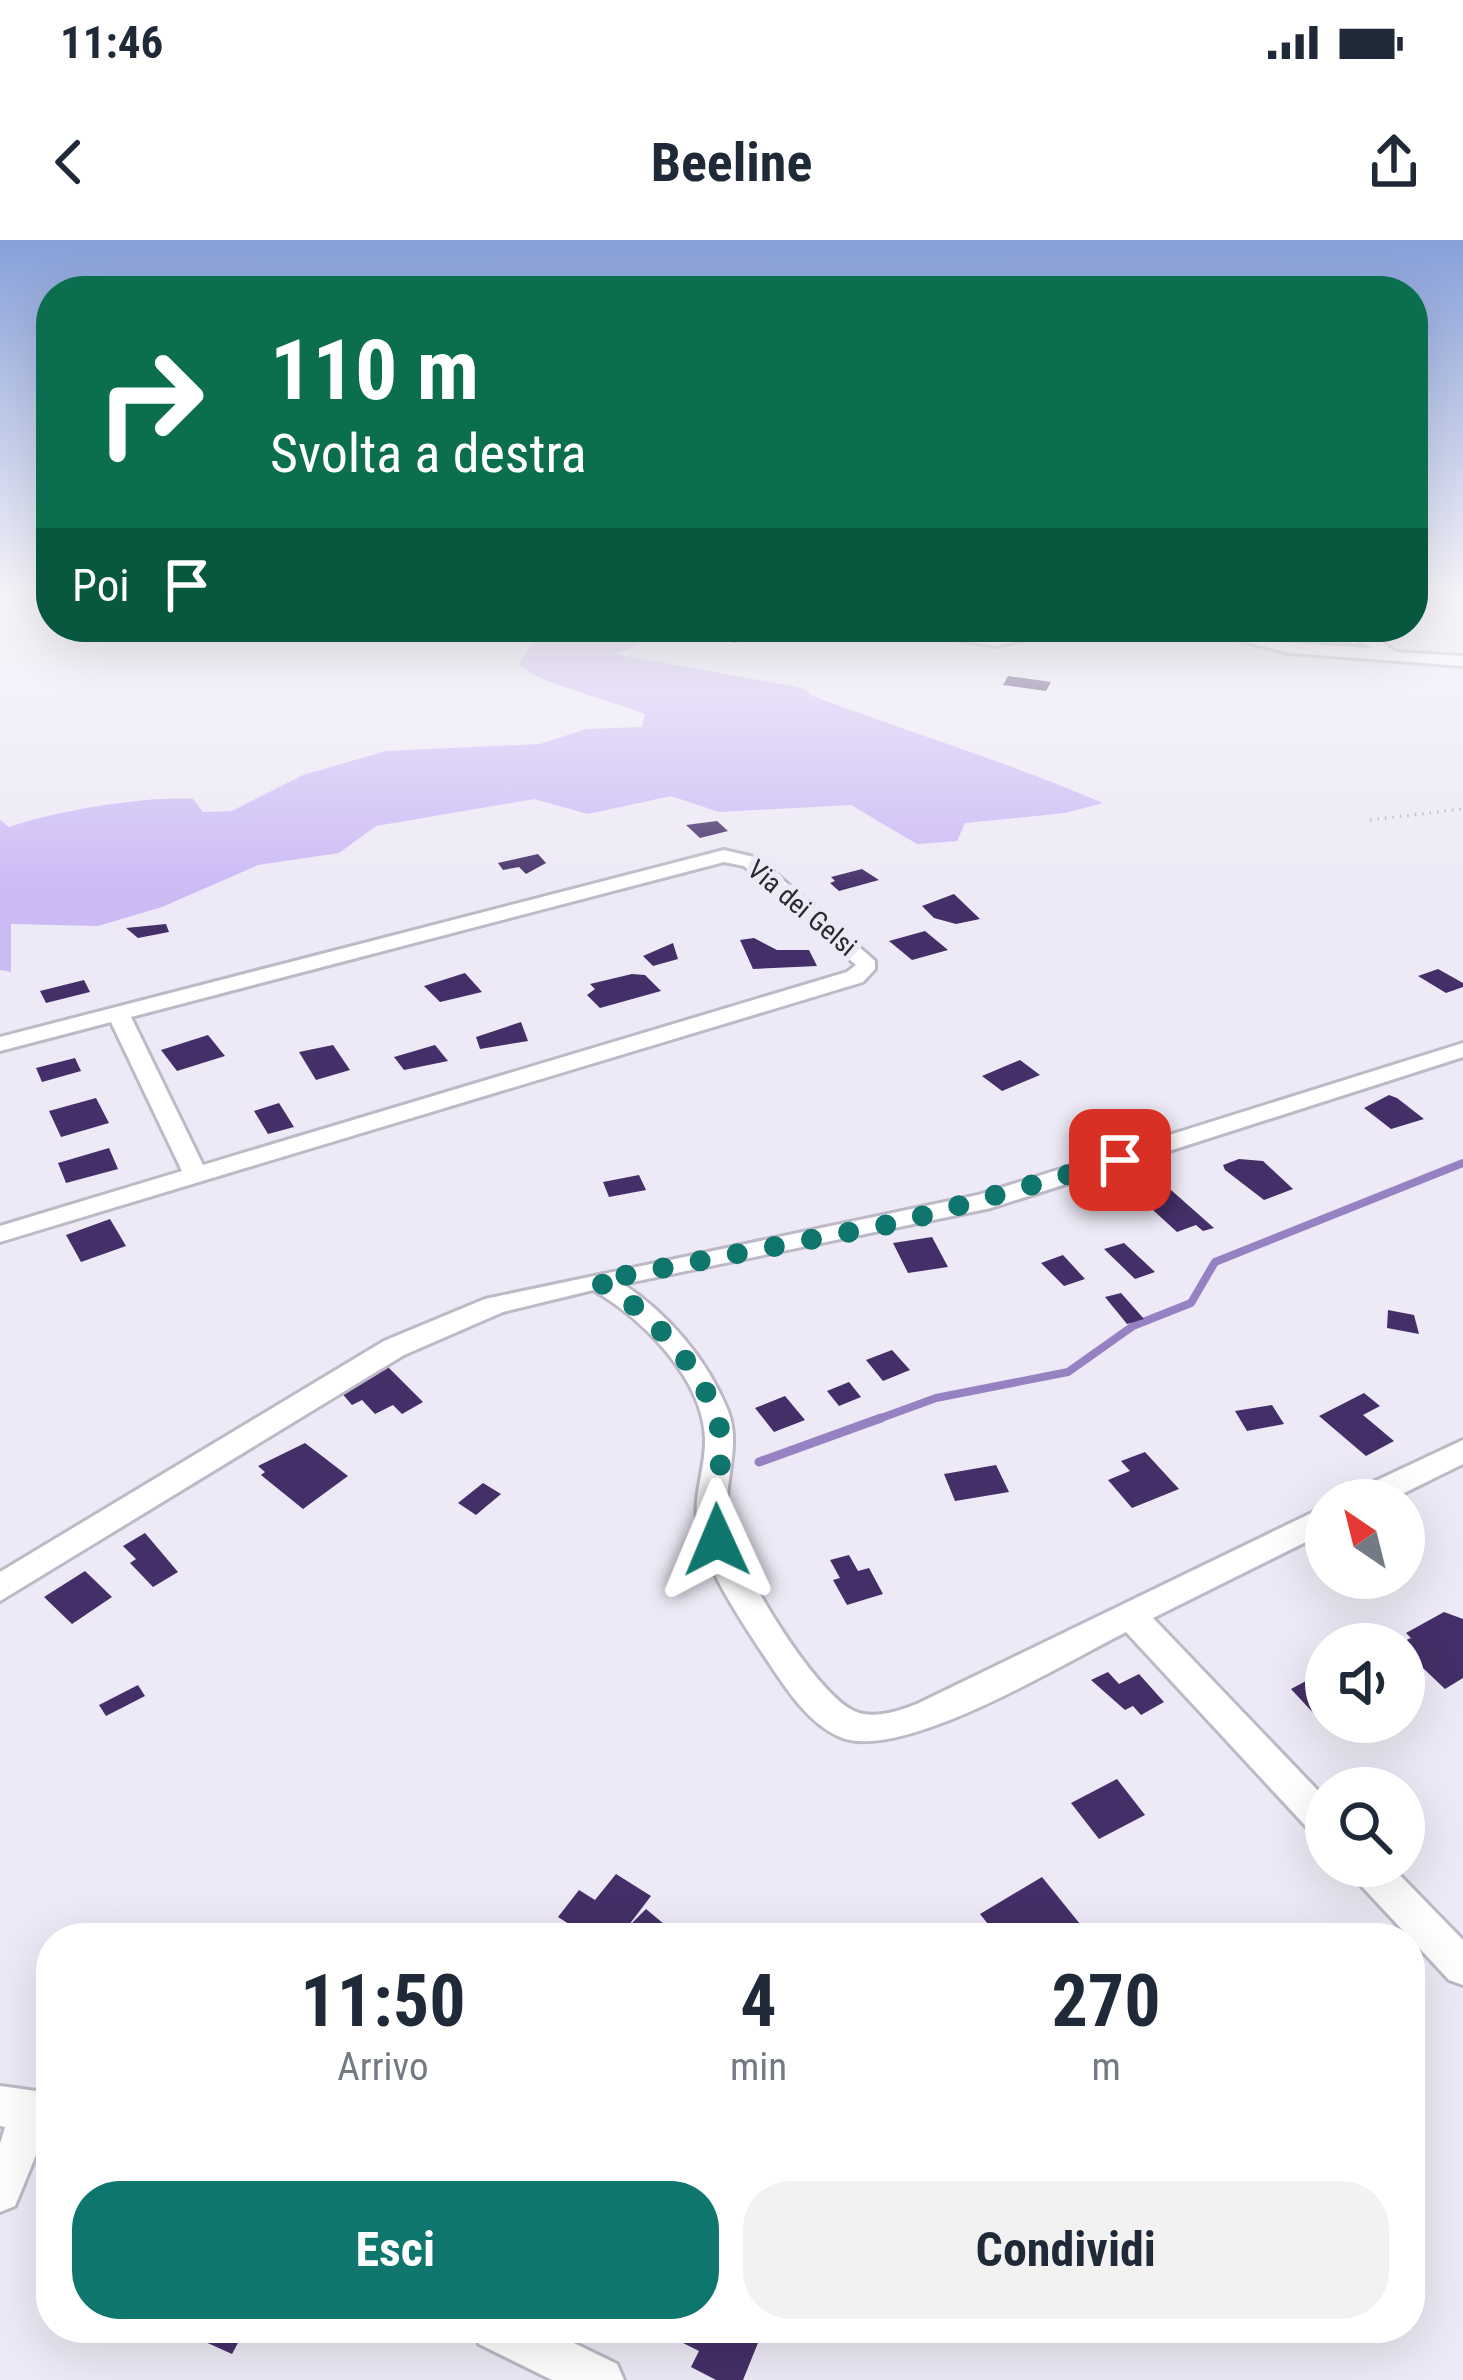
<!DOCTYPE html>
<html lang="it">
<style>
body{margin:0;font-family:"Roboto Condensed",sans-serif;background:#f2f2f3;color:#1f2937;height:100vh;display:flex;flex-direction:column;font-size:45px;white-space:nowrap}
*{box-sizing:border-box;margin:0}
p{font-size:39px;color:#747a83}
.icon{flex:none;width:66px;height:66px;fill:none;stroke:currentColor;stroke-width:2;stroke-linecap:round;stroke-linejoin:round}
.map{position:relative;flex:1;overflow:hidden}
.panel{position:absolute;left:36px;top:1683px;width:1389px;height:420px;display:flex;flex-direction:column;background:#fff;border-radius:48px;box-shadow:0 12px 48px #0002}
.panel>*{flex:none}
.hud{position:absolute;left:36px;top:36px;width:1392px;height:366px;border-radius:48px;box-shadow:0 12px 48px #0002;background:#0b6e4f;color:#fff;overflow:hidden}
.needle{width:78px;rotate:325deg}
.fabs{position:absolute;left:1305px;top:1239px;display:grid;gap:24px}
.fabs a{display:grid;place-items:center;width:120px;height:120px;border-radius:50%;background:#fff;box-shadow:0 12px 48px #0002;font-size:60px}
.pin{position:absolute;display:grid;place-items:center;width:102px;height:102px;color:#fff;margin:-51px;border-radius:24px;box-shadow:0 6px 18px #0006}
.me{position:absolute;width:132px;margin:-66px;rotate:359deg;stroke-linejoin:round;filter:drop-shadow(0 0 9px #0008)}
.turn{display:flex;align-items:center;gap:42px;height:252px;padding:0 36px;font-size:54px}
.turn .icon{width:156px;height:156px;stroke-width:2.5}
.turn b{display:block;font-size:84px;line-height:102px}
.then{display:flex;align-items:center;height:114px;padding:0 36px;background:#0003;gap:24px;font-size:45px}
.eta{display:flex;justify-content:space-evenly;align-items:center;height:204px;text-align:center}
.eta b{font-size:72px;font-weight:700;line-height:84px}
.cta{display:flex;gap:24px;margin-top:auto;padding:24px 36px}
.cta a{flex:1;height:138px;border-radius:48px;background:#0f766e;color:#fff;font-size:48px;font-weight:700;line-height:138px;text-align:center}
.cta a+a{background:#f2f2f3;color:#1f2937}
.status{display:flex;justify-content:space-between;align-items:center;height:84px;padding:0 60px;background:#fff;direction:ltr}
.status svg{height:33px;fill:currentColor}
header{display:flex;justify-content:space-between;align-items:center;height:156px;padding:0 36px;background:#fff;font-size:54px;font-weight:700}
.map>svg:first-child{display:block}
.green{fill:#ccbaf5}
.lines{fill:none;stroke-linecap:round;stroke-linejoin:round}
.stream-far2{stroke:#9681c2;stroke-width:4.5}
.stream-far1{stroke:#9681c2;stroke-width:8}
.stream{stroke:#9681c2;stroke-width:9}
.building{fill:#442f68}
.street-casing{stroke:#bdb9c6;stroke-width:6}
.path{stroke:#b0adb8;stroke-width:3;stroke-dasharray:1.5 6;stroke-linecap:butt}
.street{fill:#fff;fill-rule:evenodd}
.route{stroke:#0f766e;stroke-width:21;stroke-dasharray:0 37.8}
.labels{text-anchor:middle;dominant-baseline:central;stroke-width:12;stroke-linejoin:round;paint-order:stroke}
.far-street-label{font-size:27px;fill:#2a292e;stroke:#ede9f6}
</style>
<div class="status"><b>11:46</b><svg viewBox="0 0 49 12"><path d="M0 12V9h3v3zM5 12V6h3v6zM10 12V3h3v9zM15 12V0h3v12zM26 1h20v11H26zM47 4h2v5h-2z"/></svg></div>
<header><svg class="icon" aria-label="back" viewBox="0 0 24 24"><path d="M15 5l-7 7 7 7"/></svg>Beeline<svg class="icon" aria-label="share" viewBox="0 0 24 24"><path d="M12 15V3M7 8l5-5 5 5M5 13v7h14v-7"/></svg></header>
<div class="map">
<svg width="1463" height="2140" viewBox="0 0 1463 2140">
<rect width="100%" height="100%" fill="#ede9f6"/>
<path class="green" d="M 567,387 L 687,387 L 615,414 L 803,448 L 813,456 C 910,493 1008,522 1103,563 L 1065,573 L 965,583 L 957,601 L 917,604 L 851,565 L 719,572 L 671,556 L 588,574 L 534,559 L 376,586 L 339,613 L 258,625 L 162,667 L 98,686 L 11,684 L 11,732 L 0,730 L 0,580 L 9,587 C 57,571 143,556 193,559 L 203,572 L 232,571 L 303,535 L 386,511 L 540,504 L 586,489 L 642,487 L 645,474 C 613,461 537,443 518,424 L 535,400 Z"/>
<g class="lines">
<path class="stream-far2" d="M 0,357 L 11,353"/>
<path class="stream-far1" d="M 873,1181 L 936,1158 L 1068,1132 L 1133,1086 L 1191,1063 L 1215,1022 L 1463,923"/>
<path class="stream" d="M 759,1222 L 881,1178"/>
</g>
<g class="building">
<path d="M 760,387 L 767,398 L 733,403 L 726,390 Z"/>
<path d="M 1008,436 L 1051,442 L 1046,451 L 1003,445 Z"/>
<path d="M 717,581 L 728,591 L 700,598 L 686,585 Z"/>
<path d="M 538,614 L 546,623 L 526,634 L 519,627 L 503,630 L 498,623 Z"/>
<path d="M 862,629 L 879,640 L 839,651 L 830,643 L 835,641 L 831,637 Z"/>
<path d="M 954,654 L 980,679 L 956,684 L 934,678 L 922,666 Z"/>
<path d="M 166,684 L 169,692 L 138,698 L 126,688 Z"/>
<path d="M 925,691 L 948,710 L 912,720 L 889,701 Z"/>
<path d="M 754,698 L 777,710 L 809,710 L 817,726 L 753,729 L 740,700 Z"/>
<path d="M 673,703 L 678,719 L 653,726 L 643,716 Z"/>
<path d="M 1438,729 L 1463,743 L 1463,747 L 1446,753 L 1418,736 Z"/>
<path d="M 465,733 L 482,752 L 440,762 L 424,746 Z"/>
<path d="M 632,734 L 645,735 L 661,751 L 600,768 L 587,755 L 595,749 L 590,744 Z"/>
<path d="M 84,740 L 90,752 L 46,763 L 40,751 Z"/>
<path d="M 521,782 L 528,801 L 480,809 L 476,797 Z"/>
<path d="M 208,795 L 225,816 L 177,831 L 161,810 Z"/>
<path d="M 333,805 L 350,830 L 316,840 L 299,812 Z"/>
<path d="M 435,805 L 448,821 L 404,830 L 394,817 Z"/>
<path d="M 75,818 L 81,831 L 42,842 L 36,828 Z"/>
<path d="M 1020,820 L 1040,835 L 1002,851 L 982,836 Z"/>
<path d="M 1389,855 L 1397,858 L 1424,879 L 1391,889 L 1364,868 Z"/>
<path d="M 96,858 L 109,883 L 61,897 L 49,871 Z"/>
<path d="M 279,863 L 294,887 L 268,894 L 254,871 Z"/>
<path d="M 109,908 L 118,929 L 66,943 L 58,923 Z"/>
<path d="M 1239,919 L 1263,921 L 1293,949 L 1264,960 L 1225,930 L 1223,925 Z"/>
<path d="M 639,935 L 646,950 L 609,957 L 603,942 Z"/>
<path d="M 1171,950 L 1214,988 L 1203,991 L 1196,985 L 1177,992 L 1142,960 Z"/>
<path d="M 110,979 L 126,1006 L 81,1022 L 66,995 Z"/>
<path d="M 932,997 L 948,1027 L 908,1033 L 893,1003 Z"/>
<path d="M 1124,1003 L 1155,1032 L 1135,1039 L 1104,1009 Z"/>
<path d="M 1063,1015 L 1085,1039 L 1064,1046 L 1041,1023 Z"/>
<path d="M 1121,1053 L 1144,1079 L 1127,1084 L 1105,1057 Z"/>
<path d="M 1388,1070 L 1414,1075 L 1419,1094 L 1387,1088 Z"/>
<path d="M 892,1110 L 910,1130 L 883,1141 L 866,1120 Z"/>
<path d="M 387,1126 L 423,1162 L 402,1174 L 393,1165 L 375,1174 L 362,1160 L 352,1165 L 339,1150 Z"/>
<path d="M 849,1142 L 861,1157 L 839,1166 L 827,1151 Z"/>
<path d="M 1364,1153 L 1380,1166 L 1363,1175 L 1394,1201 L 1366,1216 L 1319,1176 Z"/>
<path d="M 785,1156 L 805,1180 L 774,1192 L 755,1168 Z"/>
<path d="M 1272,1165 L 1284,1184 L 1247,1191 L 1235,1171 Z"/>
<path d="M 305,1203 L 348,1236 L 303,1269 L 261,1235 L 265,1232 L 258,1226 Z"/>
<path d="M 1145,1212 L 1179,1249 L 1132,1268 L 1108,1240 L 1130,1231 L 1121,1221 Z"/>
<path d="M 996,1225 L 1009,1252 L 955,1261 L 944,1234 Z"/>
<path d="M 483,1243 L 501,1254 L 476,1275 L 458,1263 Z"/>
<path d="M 145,1293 L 178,1332 L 153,1347 L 130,1323 L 136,1319 L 123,1306 Z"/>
<path d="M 849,1315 L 858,1331 L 869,1328 L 883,1354 L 847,1365 L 833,1340 L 840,1338 L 830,1320 Z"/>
<path d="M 85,1331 L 112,1357 L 72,1384 L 44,1357 Z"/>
<path d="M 1444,1372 L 1463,1379 L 1463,1438 L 1445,1449 L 1404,1410 L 1404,1401 L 1411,1398 L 1406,1393 Z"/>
<path d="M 1108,1432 L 1119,1444 L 1139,1434 L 1164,1462 L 1141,1475 L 1133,1466 L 1125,1470 L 1091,1440 Z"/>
<path d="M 1317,1435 L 1326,1444 L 1326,1482 L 1341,1482 L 1328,1489 L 1291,1449 Z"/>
<path d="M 138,1445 L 145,1456 L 106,1476 L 99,1465 Z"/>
<path d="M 1117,1539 L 1145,1575 L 1099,1599 L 1071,1563 Z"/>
<path d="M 616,1634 L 651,1656 L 619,1698 L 591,1698 L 558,1677 L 579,1650 L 595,1660 Z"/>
<path d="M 1042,1637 L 1080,1684 L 1071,1689 L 1078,1698 L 999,1698 L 980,1674 Z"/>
<path d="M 646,1669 L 670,1689 L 662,1698 L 645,1698 L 630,1685 Z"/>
<path d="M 207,2088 L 246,2088 L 232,2114 L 201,2100 Z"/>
<path d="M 682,2088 L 764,2088 L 743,2140 L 716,2140 L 691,2127 L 699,2111 L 677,2100 Z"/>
</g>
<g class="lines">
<defs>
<g id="street">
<path d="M 879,387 C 918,387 956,396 994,396 C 1025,396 1057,387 1089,387 L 995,406 Z"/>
<path d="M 1185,387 L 1248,387 L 1243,392 L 1290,403 L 1371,408 L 1361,401 L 1354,404 L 1303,387 L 1351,393 L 1344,387 L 1362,387 L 1395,412 L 1463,416 L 1463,426 L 1290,413 Z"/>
<path d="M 724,610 L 758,618 L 875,721 L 875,729 L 863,742 L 0,1002 L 0,986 L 182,931 L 111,782 L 0,811 L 0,797 ZM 724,622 L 744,626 L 856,725 L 847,732 L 203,925 L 131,777 Z"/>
<path d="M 1463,803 L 1463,817 L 991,968 L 623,1044 C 669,1075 707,1119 728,1171 C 742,1208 722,1243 728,1281 C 735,1323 815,1454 854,1471 C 873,1480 899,1471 917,1464 L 1326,1266 L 1326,1292 L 1153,1378 L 1326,1559 L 1326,1599 L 1313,1594 L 1126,1392 C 1066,1422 901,1523 840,1497 C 805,1482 782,1442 761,1411 C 737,1374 703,1325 697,1280 C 694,1253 706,1226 705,1198 C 703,1138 642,1078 593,1050 L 503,1072 L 404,1115 L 0,1361 L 0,1332 L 384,1101 L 485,1059 L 978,955 Z"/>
<path d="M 1463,1200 L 1463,1224 L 1390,1260 L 1348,1260 L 1352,1252 Z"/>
<path d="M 1349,1626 L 1391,1626 L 1463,1700 L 1463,1745 L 1449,1740 L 1354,1638 Z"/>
<path d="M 0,1846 L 51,1853 L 51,1893 L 45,1893 L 15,1966 L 0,1972 L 0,1904 L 5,1887 L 0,1886 Z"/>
<path d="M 473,2088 L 543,2088 L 617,2124 L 624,2140 L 552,2140 L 479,2104 Z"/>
</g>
</defs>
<use href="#street" class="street-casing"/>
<path class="path" d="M 1370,580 L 1463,569"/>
<use href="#street" class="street"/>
</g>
<linearGradient id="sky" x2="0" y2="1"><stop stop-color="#87a0d9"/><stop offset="0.54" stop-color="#f7f5fb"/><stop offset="1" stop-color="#f7f5fb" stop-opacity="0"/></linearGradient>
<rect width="1463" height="653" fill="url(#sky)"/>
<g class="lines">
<path class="route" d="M 717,1300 C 708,1264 724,1234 721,1198 C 716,1142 645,1063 596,1041 L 901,982 L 1120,920"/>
</g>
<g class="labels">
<g class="far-street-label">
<text transform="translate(802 668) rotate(40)">Via dei Gelsi</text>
</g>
</g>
</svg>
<div class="fabs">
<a><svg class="needle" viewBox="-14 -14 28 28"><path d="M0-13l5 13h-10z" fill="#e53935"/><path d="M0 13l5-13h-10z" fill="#747a83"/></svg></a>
<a><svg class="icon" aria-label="sound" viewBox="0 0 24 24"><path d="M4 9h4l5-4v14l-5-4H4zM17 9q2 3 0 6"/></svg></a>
<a><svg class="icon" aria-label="search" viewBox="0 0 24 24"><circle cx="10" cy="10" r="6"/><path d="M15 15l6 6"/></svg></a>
</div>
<div class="pin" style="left:1120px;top:920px;background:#d93025"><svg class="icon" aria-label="arrive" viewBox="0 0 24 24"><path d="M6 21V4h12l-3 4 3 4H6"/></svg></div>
<svg class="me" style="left:717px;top:1300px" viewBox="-20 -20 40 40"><path d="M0-17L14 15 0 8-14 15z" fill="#0f766e" stroke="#fff" stroke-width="4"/></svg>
<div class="hud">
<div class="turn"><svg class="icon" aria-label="right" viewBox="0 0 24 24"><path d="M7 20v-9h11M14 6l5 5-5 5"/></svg><div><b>110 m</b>Svolta a destra</div></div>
<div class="then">Poi<svg class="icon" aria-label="arrive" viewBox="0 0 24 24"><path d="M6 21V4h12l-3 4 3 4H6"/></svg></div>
</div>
<section class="panel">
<div class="eta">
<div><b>11:50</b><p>Arrivo</p></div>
<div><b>4</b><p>min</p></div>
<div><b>270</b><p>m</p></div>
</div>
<div class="cta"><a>Esci</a><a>Condividi</a></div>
</section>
</div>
